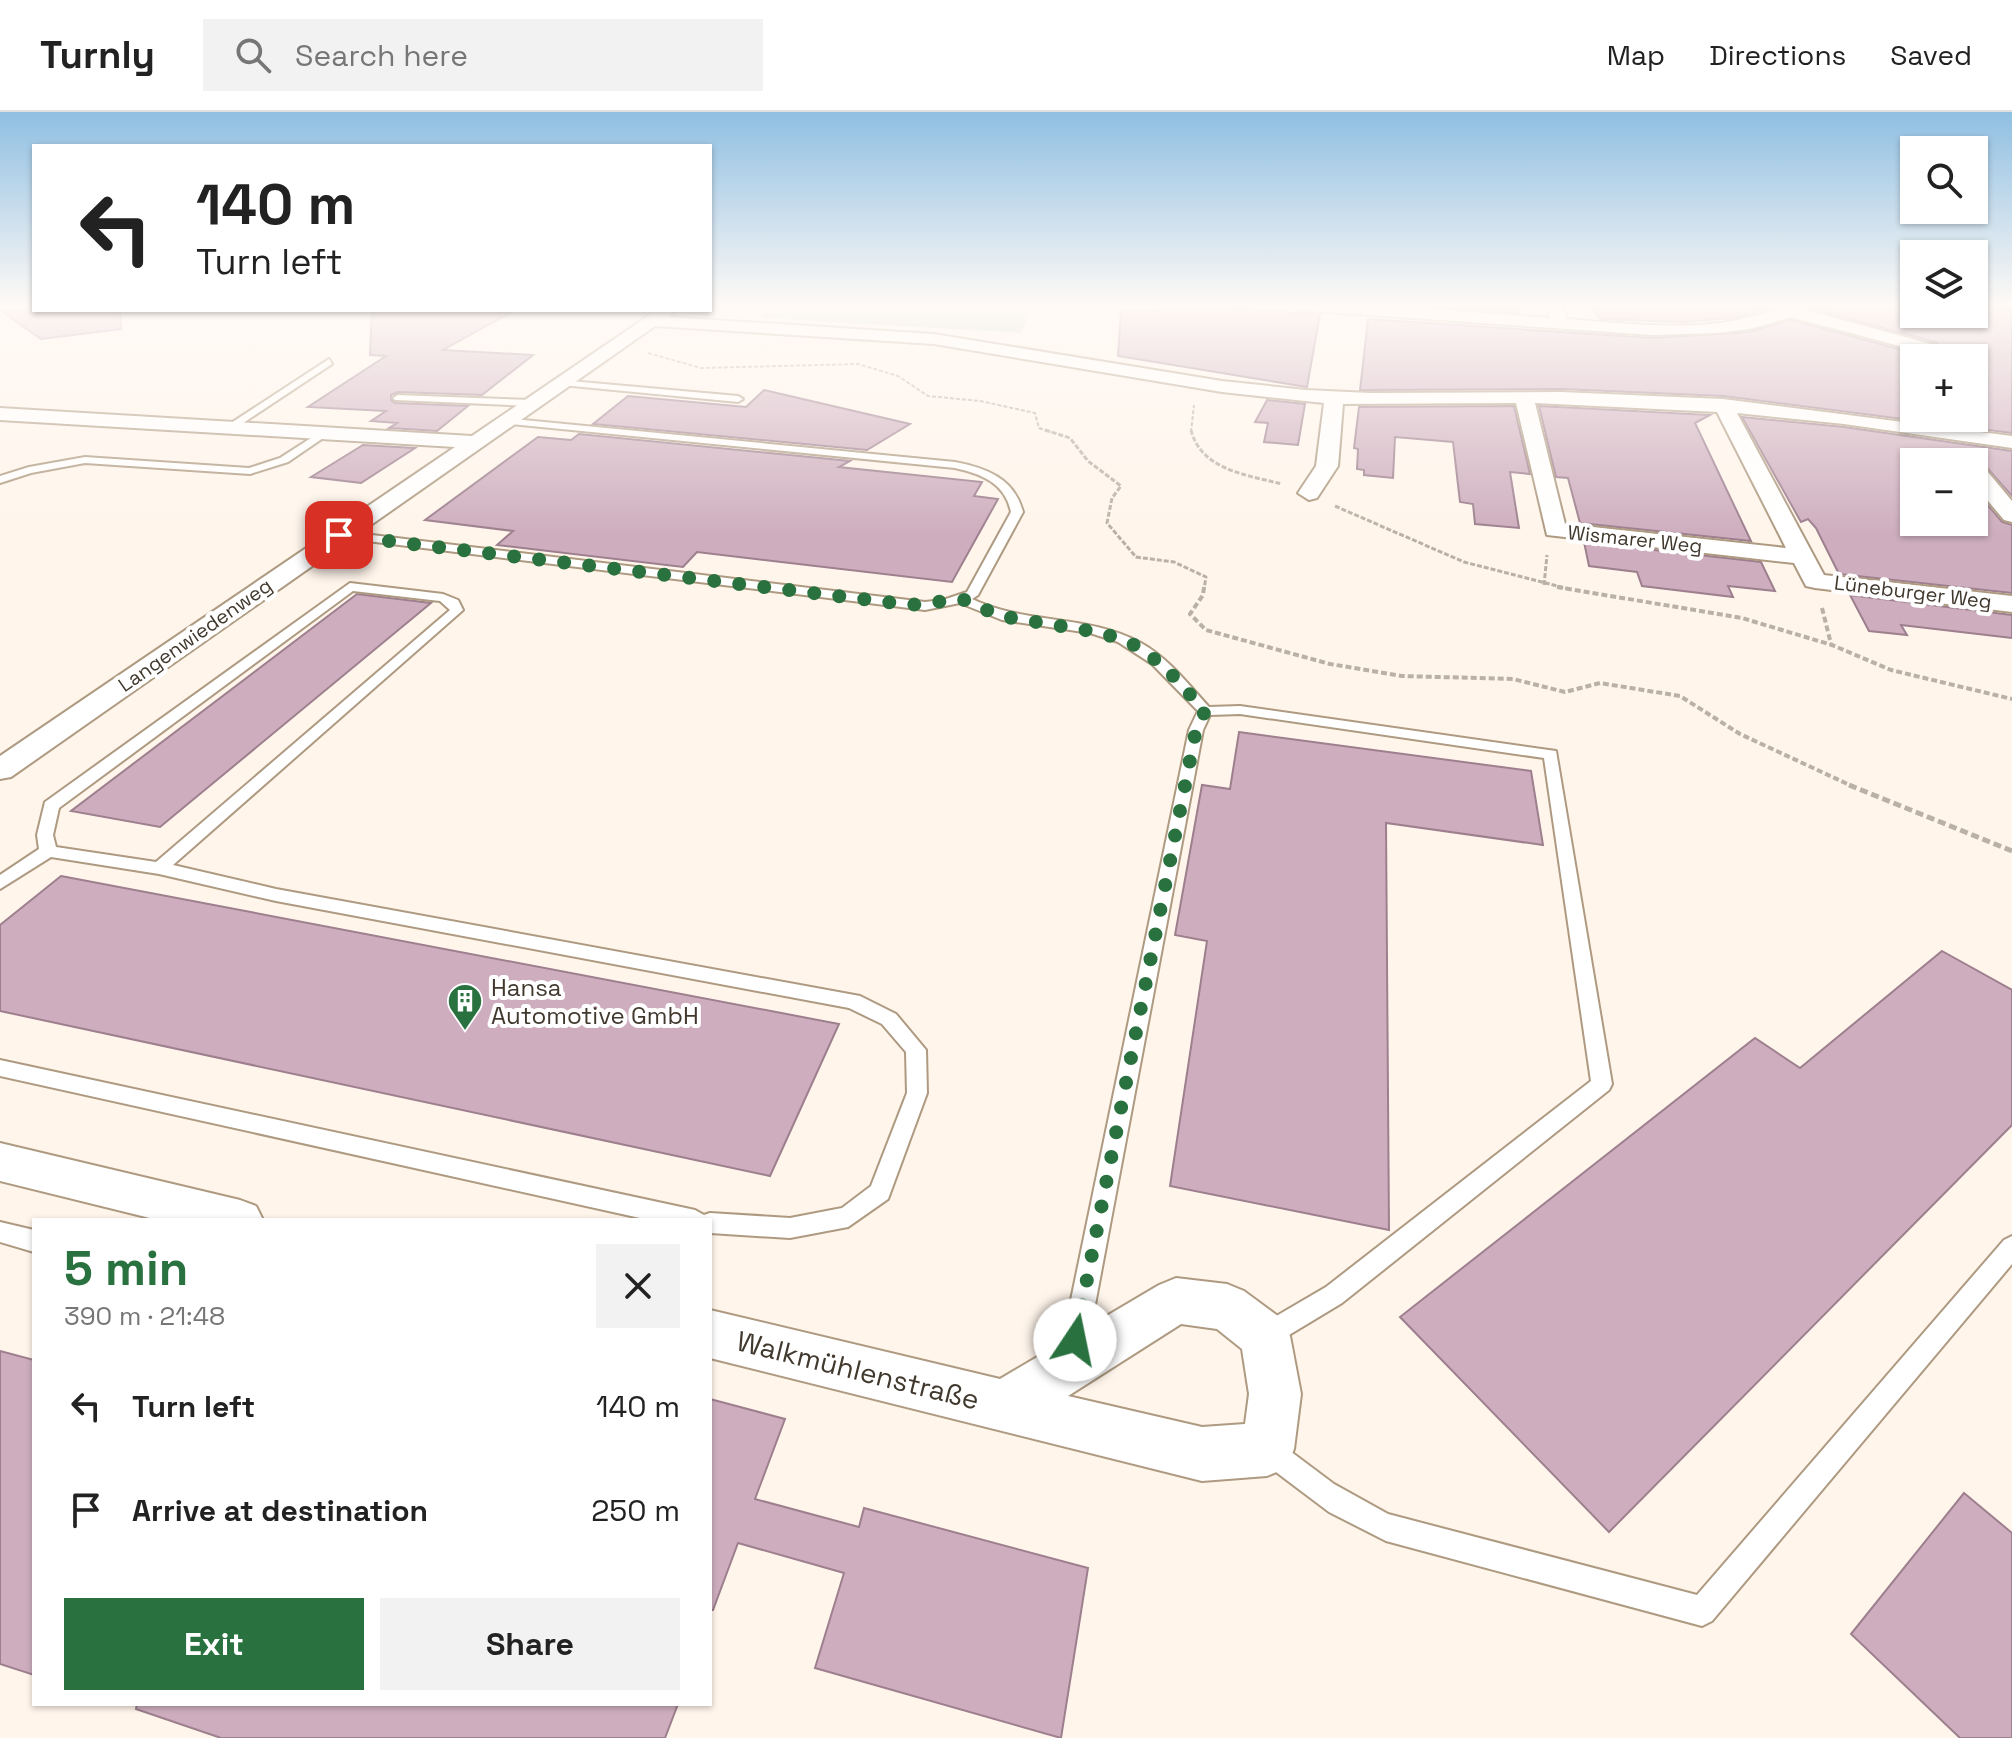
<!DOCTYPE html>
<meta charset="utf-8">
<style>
body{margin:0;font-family:"Space Grotesk",sans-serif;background:#f2f2f2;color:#222;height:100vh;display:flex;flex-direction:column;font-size:30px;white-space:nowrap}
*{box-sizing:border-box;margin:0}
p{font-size:26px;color:#767676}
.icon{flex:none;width:44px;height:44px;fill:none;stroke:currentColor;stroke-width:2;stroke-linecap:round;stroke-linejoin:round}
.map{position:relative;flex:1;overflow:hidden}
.panel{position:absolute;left:32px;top:1106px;width:680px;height:488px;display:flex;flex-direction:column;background:#fff;border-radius:0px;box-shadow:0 2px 6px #0004}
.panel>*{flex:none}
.hud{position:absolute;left:32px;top:32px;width:680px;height:168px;border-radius:0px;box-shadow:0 2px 6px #0004;background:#fff;color:#222;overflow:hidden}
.controls{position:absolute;left:1900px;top:24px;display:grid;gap:16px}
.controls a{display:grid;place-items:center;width:88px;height:88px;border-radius:0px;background:#fff;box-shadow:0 2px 6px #0004;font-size:40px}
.pin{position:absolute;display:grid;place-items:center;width:68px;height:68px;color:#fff;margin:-34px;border-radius:16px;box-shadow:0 4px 12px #0006}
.me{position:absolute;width:88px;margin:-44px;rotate:11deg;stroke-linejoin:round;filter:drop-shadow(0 0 6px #0008)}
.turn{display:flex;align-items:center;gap:28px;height:168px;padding:0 32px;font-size:36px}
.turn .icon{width:104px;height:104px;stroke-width:2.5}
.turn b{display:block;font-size:56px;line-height:68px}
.round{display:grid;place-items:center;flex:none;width:84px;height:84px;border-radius:0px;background:#f2f2f2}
.summary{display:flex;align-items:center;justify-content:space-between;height:136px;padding:0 32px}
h1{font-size:48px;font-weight:600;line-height:60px;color:#29713e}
.primary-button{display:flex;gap:16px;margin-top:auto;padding:16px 32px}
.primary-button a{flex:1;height:92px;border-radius:0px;background:#29713e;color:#fff;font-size:32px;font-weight:600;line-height:92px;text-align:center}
.primary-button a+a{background:#f2f2f2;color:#222}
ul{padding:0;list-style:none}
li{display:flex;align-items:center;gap:24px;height:104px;padding:0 32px}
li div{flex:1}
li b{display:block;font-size:30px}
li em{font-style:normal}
header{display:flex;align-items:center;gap:48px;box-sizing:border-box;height:112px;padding:0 40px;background:#fff;border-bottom:2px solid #e0e0e0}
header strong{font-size:38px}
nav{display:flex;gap:44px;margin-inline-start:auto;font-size:28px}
.search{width:560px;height:72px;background:#f2f2f2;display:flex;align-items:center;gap:20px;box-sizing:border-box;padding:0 28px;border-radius:0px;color:#767676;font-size:30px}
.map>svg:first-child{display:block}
.green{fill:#c2d6bb}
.building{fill:#ceaebe;stroke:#9d7f8e;stroke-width:2;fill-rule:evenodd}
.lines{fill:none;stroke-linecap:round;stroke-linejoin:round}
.lane-casing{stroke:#ae9a81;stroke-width:4}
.street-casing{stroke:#ae9a81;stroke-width:4}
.path-far3{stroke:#bab1a6;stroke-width:2;stroke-dasharray:4 2;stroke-linecap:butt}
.path-far2{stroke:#bab1a6;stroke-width:3;stroke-dasharray:5 2;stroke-linecap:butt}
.path-far1{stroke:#bab1a6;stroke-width:4;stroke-dasharray:6 3;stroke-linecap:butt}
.path{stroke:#bab1a6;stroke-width:5;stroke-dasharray:8 4;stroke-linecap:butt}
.lane{fill:#fff;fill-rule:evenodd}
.street{fill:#fff;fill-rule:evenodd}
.route{stroke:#29713e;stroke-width:14;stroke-dasharray:0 25.2}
.labels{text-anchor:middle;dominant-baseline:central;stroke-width:8;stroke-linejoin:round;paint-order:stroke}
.far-street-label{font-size:20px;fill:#41392e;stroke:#fff}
.poi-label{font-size:24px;fill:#41392e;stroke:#fff;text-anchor:start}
.near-street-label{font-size:28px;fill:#41392e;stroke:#fff}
</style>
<header>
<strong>Turnly</strong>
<div class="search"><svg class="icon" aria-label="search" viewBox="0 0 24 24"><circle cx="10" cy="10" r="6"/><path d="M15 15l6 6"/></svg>Search here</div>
<nav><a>Map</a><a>Directions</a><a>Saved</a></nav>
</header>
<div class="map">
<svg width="2012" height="1626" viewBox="0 0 2012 1626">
<rect width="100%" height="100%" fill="#fff5eb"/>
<path class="green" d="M 773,193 L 1032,193 L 1021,221 L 760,206 Z"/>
<g class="building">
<path d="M 1158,194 L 1233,194 L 1258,199 L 1320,202 L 1307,275 L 1118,244 L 1121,198 L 1156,199 Z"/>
<path d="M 1420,194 L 1482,194 L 1518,196 L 1519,201 Z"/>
<path d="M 1591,194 L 1783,194 L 1732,206 L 1683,210 L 1600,207 Z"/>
<path d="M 1815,194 L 1914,194 L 1914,202 L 1974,202 L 1974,194 L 2012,198 L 2012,321 L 1723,284 L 1561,277 L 1360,278 L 1368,207 L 1652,226 L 1749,220 L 1791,208 L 1928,245 L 1941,238 L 1936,230 L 1812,197 ZM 1914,246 L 1974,246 L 1974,306 L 1914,306 Z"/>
<path d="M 0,198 L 120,198 L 121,217 L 41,227 Z"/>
<path d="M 372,198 L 515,198 L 443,238 L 533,243 L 482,283 L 398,280 L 391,283 L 391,288 L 395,291 L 468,294 L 437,319 L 389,316 L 397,311 L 371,309 L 386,299 L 308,295 L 386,244 L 370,243 Z"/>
<path d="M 764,278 L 910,312 L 867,338 L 593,312 L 628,284 L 746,295 Z"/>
<path d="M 1267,288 L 1305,292 L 1298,333 L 1264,330 L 1268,311 L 1255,310 Z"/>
<path d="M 1514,294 L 1530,362 L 1510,360 L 1519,416 L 1475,412 L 1473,392 L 1460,390 L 1453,330 L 1395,325 L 1393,366 L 1364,363 L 1364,358 L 1357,357 L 1358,337 L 1354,336 L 1359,295 Z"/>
<path d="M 1539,294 L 1710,303 L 1695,311 L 1751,429 L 1580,411 L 1568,366 L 1556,365 Z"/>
<path d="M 1742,305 L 1844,315 L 2012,339 L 2012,384 L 1982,350 L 1914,350 L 1914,410 L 1974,410 L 1974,377 L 2002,410 L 2012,413 L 2012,481 L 1839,462 L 1816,416 L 1808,407 L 1801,410 Z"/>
<path d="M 579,322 L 850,349 L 839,355 L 982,370 L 974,384 L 998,387 L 952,470 L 697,440 L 683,455 L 497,433 L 513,419 L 425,408 L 538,325 L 571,328 Z"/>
<path d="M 363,333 L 415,336 L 361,371 L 311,365 Z"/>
<path d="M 1584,430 L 1761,450 L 1775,479 L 1728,474 L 1733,485 L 1642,474 L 1637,460 L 1589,454 Z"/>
<path d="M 357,482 L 431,491 L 160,715 L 71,699 Z"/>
<path d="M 1850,483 L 2012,503 L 2012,526 L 1901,513 L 1907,523 L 1869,519 Z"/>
<path d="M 1239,620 L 1531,659 L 1543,733 L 1386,711 L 1389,1118 L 1170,1074 L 1207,829 L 1175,823 L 1202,673 L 1230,677 Z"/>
<path d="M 61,764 L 839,912 L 770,1064 L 0,899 L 0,813 Z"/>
<path d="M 1942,839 L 2012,878 L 2012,1013 L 1609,1420 L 1400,1205 L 1755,926 L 1800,956 Z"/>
<path d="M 0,1239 L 34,1248 L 34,1563 L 0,1552 Z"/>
<path d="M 710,1287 L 785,1307 L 755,1387 L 859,1415 L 864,1396 L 1088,1456 L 1061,1626 L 815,1556 L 844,1461 L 738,1431 L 713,1498 L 710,1498 Z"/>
<path d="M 1964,1381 L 2012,1421 L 2012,1626 L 1960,1626 L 1851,1522 Z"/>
<path d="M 137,1592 L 678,1592 L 665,1626 L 221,1626 L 136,1597 Z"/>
</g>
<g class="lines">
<defs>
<g id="lane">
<path d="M 329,247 L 332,252 L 234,317 L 225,315 Z"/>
<path d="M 559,268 L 738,284 L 743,287 L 738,290 L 562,273 Z"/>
<path d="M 398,283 L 531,288 L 536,291 L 531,294 L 395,288 L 393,286 Z"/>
<path d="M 504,306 L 955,350 C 986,356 1014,366 1023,400 L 978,483 L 972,487 C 1026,513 1088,502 1141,531 C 1168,546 1188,572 1209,595 L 1240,594 L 1556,639 L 1612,972 L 1609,978 L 1342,1191 L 1274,1232 L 1265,1236 L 1256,1232 L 1253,1224 L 1256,1216 L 1326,1175 L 1591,969 L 1544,646 L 1240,602 L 1210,603 L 1203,618 L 1085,1246 L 1081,1255 L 1072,1258 L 1063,1255 L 1059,1246 L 1189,618 L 1198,599 L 1152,552 L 1118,530 L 1090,521 L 1002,508 L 960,491 L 925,498 L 335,425 L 333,423 L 339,419 L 925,490 L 943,488 L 967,480 L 1011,400 C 1005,371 982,362 955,356 L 501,311 L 501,307 Z"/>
<path d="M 325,317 L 329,318 L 329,322 L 288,350 L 250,362 L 85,351 L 31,361 L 0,371 L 0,364 L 29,355 L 85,345 L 249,356 L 280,346 Z"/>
<path d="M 350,471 L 443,482 L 458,488 L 463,498 L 173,753 L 276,777 L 860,884 L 896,902 L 926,938 L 927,981 L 888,1087 L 848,1115 L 790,1126 L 710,1121 L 710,1108 L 649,1108 L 0,964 L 0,948 L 695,1098 L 704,1103 L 710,1101 L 790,1106 L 842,1096 L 871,1074 L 907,981 L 906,940 L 882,912 L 849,896 L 276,789 L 159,762 L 51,745 L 0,777 L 0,763 L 39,737 L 37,723 L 45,690 ZM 353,479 L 440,489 L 450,498 L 156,750 L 56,735 L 53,723 L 59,696 Z"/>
<path d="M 0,1110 L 34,1118 L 34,1140 L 0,1130 Z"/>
<path d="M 2012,1124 L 2012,1152 L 1712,1509 L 1702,1514 L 1386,1429 L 1329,1400 L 1260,1348 L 1256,1339 L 1260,1330 L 1269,1326 L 1278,1330 L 1334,1372 L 1388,1402 L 1697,1483 L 2004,1128 Z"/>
</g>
<g id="street">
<path d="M 1291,193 L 1372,193 L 1550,206 L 1546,193 L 1562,193 L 1567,207 C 1618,211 1670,217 1721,211 C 1752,207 1781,193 1812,193 L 1805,198 L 1935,233 L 1938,237 L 1929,242 L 1791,205 L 1749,217 L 1717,221 L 1652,223 L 1299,198 Z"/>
<path d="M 657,198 L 676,198 L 668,205 L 934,222 L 1222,269 L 1306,278 L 1370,281 L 1561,280 L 1723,287 L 2012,324 L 2012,336 L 1844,312 L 1737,301 L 1824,463 L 2012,484 L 2012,500 L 1815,476 L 1806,474 L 1794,451 L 1547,423 L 1516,291 L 1343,292 L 1338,354 L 1317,386 L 1309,388 L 1298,381 L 1316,354 L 1324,291 L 1222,280 L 934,232 L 655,214 L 11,665 L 0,667 L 0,644 L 455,335 L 0,308 L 0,296 L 472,324 ZM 1535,291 L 1717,300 L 1786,436 L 1565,412 Z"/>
<path d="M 1974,352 L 1982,353 L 2012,389 L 2012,410 L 2004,408 L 1974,372 Z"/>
<path d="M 0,1031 L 240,1088 L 256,1094 L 263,1108 L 158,1108 L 0,1069 Z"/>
<path d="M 1176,1166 L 1227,1172 L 1244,1179 L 1282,1207 L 1290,1224 L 1301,1282 L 1294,1337 L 1286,1356 L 1267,1364 L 1202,1369 L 710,1246 L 710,1198 L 1000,1267 L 1159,1173 ZM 1181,1212 L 1217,1217 L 1242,1237 L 1249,1282 L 1245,1312 L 1202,1315 L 1068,1284 Z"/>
</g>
</defs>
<use href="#lane" class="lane-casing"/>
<use href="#street" class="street-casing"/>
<g class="path-far3">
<path d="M 1953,236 L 2012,241"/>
<path d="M 648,241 L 701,256 L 858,252 L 898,264 L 928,284 L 980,289 L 1035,301 L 1039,316 L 1051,320"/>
<path d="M 1191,320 L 1194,293"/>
</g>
<g class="path-far2">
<path d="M 1045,318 L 1070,326 L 1088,349 L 1121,374 L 1112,386 L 1107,411 L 1136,445 L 1174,450 L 1206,465 L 1204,477"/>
<path d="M 1191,318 C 1201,358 1247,363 1282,372"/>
<path d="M 1335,394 L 1464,450 L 1569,477"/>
<path d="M 1544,473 L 1547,443"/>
</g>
<g class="path-far1">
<path d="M 1204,475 L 1203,483 L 1190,502 L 1206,518 L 1330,552 L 1402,564 L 1513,567 L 1565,580 L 1600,571 L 1680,584 L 1740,622 L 1854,675"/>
<path d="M 1557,475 L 1742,506 L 1832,533 L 1891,558 L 2012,587"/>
<path d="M 1822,496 L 1831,532"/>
</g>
<path class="path" d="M 1849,673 L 2012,739"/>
<use href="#lane" class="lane"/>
<use href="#street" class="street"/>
</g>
<linearGradient id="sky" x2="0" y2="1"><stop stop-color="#8fbfe2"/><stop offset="0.46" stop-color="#fffaf6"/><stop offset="1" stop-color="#fffaf6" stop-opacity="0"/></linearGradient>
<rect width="2012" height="421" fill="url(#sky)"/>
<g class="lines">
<path class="route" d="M 339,423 L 911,493 L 962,487 L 1000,504 L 1103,521 L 1137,534 L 1165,555 L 1205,599 L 1196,618 L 1075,1228"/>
</g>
<defs>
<symbol id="building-pin" viewBox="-11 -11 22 30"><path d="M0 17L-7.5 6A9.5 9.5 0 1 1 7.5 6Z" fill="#29713e" stroke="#fff"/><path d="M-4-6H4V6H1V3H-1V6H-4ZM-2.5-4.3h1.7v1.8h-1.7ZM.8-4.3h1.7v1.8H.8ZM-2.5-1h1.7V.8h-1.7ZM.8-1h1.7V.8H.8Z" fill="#fff"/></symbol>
</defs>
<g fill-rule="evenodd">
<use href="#building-pin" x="445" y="869" width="40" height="54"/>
</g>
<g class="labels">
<g class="far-street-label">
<text transform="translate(1635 427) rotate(6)">Wismarer Weg</text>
<text transform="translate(1913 480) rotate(7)">Lüneburger Weg</text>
<text transform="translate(195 523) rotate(-35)">Langenwiedenweg</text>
</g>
<g class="poi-label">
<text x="491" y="875">Hansa<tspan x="491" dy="28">Automotive GmbH</tspan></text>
</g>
<g class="near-street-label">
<text transform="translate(858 1258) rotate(14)">Walkmühlenstraße</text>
</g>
</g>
</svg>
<div class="controls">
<a><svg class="icon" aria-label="search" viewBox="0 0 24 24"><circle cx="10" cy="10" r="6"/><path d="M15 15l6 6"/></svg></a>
<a><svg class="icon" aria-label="layers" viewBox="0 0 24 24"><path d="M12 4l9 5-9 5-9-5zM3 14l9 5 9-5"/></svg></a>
<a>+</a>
<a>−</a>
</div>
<div class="pin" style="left:339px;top:423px;background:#d93025"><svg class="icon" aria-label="arrive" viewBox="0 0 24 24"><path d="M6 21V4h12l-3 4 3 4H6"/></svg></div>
<svg class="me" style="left:1075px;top:1228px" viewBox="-20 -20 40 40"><circle r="19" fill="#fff"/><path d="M0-13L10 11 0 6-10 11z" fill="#29713e"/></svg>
<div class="hud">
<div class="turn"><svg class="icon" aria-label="left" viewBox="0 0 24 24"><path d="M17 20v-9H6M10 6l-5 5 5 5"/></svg><div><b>140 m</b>Turn left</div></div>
</div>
<section class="panel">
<div class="summary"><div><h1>5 min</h1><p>390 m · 21:48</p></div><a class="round"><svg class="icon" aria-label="close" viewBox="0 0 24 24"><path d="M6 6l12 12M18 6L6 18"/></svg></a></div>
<ul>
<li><svg class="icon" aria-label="left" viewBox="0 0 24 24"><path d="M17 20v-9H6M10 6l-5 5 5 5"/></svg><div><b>Turn left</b></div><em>140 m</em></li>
<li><svg class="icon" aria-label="arrive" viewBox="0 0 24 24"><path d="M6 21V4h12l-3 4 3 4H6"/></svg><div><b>Arrive at destination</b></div><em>250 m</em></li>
</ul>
<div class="primary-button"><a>Exit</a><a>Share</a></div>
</section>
</div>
